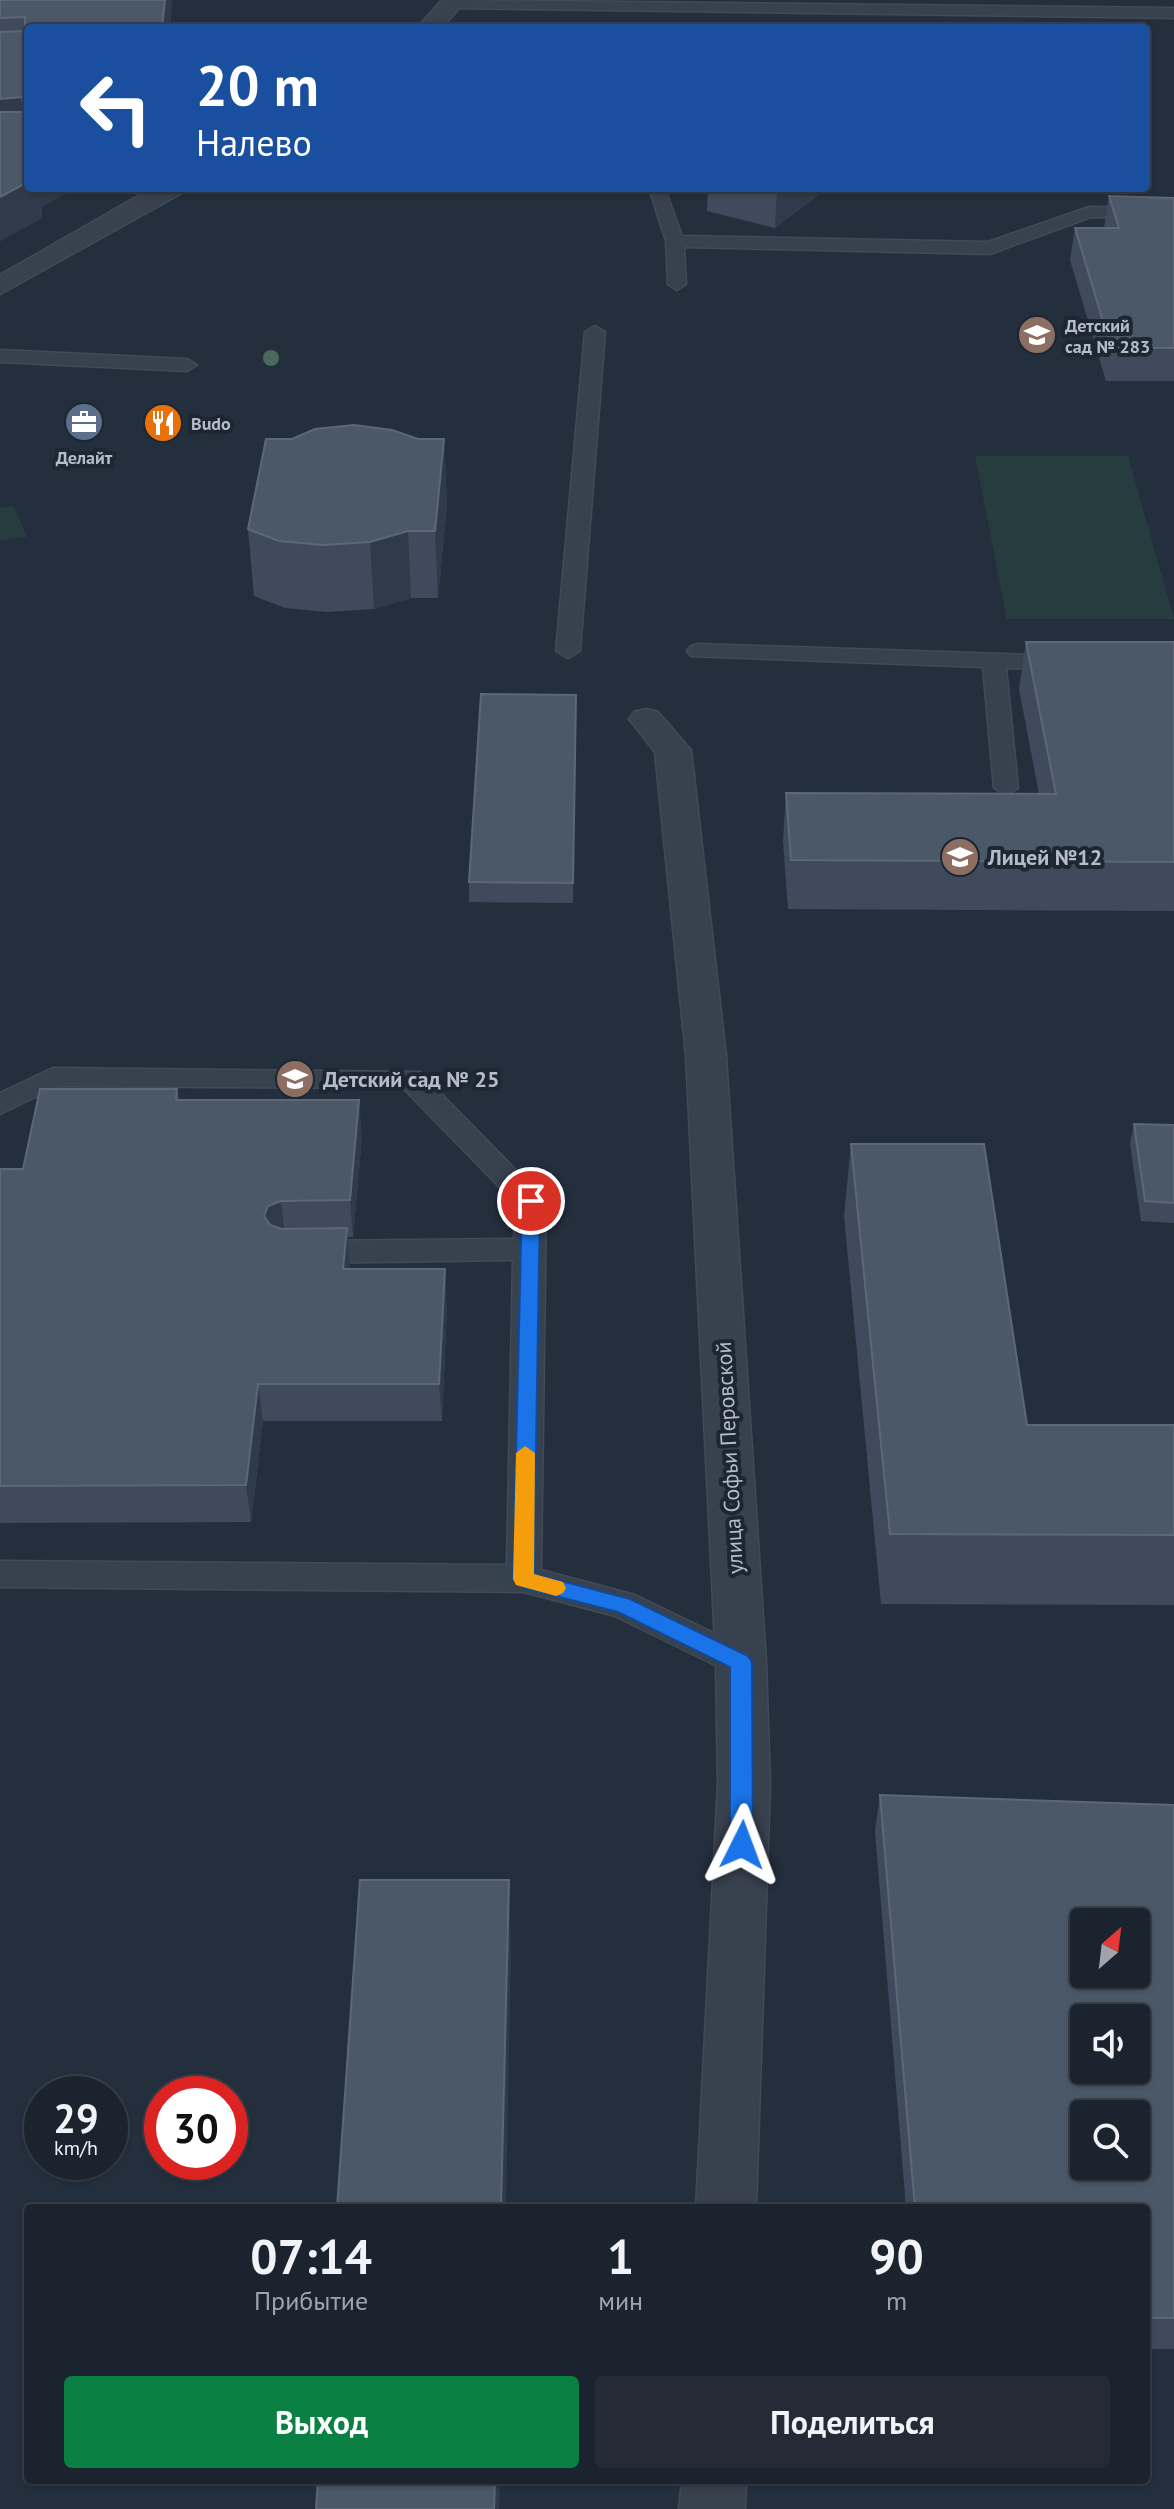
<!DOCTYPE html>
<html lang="ru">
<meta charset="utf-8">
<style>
body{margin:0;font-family:"PT Sans",sans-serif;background:#242b36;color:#f1f3f6;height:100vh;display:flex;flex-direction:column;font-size:30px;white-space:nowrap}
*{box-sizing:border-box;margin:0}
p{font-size:26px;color:#a0a4aa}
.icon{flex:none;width:44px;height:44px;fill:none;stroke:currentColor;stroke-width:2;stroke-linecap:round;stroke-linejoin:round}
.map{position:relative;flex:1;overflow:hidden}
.sheet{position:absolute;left:24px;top:2204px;width:1126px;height:280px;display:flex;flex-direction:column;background:#1b232e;border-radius:8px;box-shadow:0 2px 6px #0004,0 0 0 2px #39404a}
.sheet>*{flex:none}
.banner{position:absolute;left:24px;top:24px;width:1126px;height:168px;border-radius:8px;box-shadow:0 2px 6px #0004,0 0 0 2px #39404a;background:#1a4fa0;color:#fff;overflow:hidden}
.needle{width:52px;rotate:28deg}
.controls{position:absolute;left:1070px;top:1908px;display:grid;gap:16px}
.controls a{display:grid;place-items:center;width:80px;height:80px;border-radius:8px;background:#1b232e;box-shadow:0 2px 6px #0004,0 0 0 2px #39404a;font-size:40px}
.speed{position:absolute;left:24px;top:2076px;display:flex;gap:16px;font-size:40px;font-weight:700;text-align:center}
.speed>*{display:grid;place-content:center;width:104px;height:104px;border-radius:50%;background:#1b232e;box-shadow:0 2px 6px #0004,0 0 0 2px #39404a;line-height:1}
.speed small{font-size:20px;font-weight:400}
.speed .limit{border:12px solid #d22;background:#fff;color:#111}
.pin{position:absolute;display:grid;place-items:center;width:68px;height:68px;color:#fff;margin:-34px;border:4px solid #fff;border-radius:50%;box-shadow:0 2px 8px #0007}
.me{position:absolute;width:88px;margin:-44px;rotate:3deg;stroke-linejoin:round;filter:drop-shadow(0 0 6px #0008)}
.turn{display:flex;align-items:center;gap:28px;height:168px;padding:0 40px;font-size:36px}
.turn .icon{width:104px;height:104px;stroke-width:2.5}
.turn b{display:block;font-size:56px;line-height:68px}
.eta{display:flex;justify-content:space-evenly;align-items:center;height:136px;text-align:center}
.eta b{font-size:48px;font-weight:700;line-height:56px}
.action{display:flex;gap:16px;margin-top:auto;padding:16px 40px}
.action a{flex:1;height:92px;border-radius:8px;background:#0b8043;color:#fff;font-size:32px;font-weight:700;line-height:92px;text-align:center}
.action a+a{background:#242b36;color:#f1f3f6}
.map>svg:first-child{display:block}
.green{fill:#263c3f}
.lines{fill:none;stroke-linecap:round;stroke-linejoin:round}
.service-casing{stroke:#414a57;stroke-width:3}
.minor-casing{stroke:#414a57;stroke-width:3}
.tertiary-casing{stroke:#414a57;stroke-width:3}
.service{fill:#38414e;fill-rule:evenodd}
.minor{fill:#38414e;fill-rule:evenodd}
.tertiary{fill:#38414e;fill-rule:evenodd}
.tree{fill:#4b6a5d}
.wall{fill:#3f4b5c}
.shaded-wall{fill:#2f3b4b}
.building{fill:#4b5868;stroke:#5c6777;stroke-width:2;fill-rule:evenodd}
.route{fill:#1a73e8;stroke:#114b97;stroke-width:2}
.slow{fill:#f59e0b}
.labels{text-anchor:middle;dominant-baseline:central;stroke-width:8;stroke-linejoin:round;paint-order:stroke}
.far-poi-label{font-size:18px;font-weight:bold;fill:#b4bcc9;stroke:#1d2633;text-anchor:start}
.poi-label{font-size:22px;font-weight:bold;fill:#b4bcc9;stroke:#1d2633;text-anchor:start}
.street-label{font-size:22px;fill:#b4bcc9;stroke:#1d2633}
</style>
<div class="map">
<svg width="1174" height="2509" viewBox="0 0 1174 2509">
<rect width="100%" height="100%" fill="#242f3e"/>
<g class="green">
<path d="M 975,456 L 1128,456 L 1174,619 L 1007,619 Z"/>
<path d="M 14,506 L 27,537 L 0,541 L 0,508 Z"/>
</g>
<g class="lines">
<defs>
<g id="service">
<path d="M 453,0 L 1174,8 L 1174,18 L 447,8 L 447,2 Z"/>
<path d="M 649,188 L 669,188 L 666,192 L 682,236 L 988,242 L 1089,207 L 1174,208 L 1174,218 L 1091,217 L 990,254 L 684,247 L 686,284 L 677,290 L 668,284 L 666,241 Z"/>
<path d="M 595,326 L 605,332 L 580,651 L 568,658 L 556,651 L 585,332 Z"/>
<path d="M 0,350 L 187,359 L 197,365 L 187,371 L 0,362 Z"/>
<path d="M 699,644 L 1065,656 L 1077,663 L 1065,670 L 1006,668 L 1018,788 L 1006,795 L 994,788 L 983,667 L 691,656 L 687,651 L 691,646 Z"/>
<path d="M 53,1068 L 420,1072 L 546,1201 L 541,1570 L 635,1595 L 753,1652 L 758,1662 L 753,1672 L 741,1676 L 729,1672 L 615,1616 L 524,1592 L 0,1587 L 0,1561 L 507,1565 L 513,1260 L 307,1263 L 296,1259 L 292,1252 L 296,1245 L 307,1241 L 514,1239 L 516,1204 L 403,1088 L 58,1086 L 0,1114 L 0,1093 Z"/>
</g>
<g id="minor">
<path d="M 646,709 L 658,712 L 691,750 L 726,1056 L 766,1662 L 770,1784 L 756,2208 L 696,2208 L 718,1784 L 716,1662 L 686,1056 L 655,752 L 629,719 L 634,712 Z"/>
<path d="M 682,2480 L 746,2480 L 745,2509 L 679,2509 Z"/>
</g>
<g id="tertiary">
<path d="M 442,0 L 466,0 L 442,28 L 417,28 Z"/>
<path d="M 152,188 L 184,188 L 180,194 L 0,294 L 0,275 Z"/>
</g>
</defs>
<use href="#service" class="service-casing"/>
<use href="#minor" class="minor-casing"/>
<use href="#tertiary" class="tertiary-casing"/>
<use href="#service" class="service"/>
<use href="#minor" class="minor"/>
<use href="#tertiary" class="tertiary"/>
</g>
<circle class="tree" cx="271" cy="358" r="8"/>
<g class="wall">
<path d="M 0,0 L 172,0 L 170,28 L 28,28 L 42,218 L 0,241 Z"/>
<path d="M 708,188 L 828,188 L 775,228 L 707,211 Z"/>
<path d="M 1109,196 L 1174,198 L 1174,381 L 1106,381 L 1070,260 L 1075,228 L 1104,228 Z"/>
<path d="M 418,439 L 444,439 L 447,505 L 438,598 L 411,598 L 374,609 L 327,612 L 285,608 L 254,596 L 248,529 Z"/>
<path d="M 1026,642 L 1174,642 L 1174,911 L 788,909 L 783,841 L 786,793 L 1039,794 L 1019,689 Z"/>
<path d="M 576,695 L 573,903 L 469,902 L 469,882 Z"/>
<path d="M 177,1089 L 179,1100 L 362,1137 L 353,1237 L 348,1237 L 350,1269 L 447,1306 L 442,1421 L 263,1421 L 251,1522 L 0,1523 L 0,1169 L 23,1169 Z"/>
<path d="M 1134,1124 L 1174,1125 L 1174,1223 L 1141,1221 L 1130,1144 Z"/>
<path d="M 851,1144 L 1027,1425 L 1174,1425 L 1174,1605 L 881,1604 L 844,1216 Z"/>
<path d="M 880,1795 L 1174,1805 L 1174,2349 L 1146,2349 L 1146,2208 L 906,2208 L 875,1831 Z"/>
</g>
<g class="shaded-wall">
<path d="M 165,0 L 172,0 L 170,28 L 162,28 Z"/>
<path d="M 22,97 L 28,135 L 0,138 L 0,99 Z"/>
<path d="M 28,172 L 28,188 L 76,188 L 40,208 L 42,218 L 0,241 L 0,197 L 24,175 Z"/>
<path d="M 777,188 L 828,188 L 775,228 Z"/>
<path d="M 444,439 L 447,505 L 438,598 L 435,531 Z"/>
<path d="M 408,531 L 411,598 L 374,609 L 370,542 Z"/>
<path d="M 359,1100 L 362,1137 L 353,1237 L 350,1200 Z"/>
<path d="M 281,1201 L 285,1238 L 272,1244 L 264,1216 L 268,1206 Z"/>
<path d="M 347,1228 L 350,1265 L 347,1306 L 343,1269 Z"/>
<path d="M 445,1269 L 447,1306 L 442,1421 L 439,1384 Z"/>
<path d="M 258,1384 L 263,1421 L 251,1522 L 246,1485 Z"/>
<path d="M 509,1880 L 511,1947 L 506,2208 L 501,2208 Z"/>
<path d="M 495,2480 L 500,2480 L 499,2509 L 494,2509 Z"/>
</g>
<g class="building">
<path d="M 0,0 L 165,0 L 162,28 L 28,28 L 28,172 L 24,175 L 28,176 L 28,182 L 0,197 L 0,112 L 24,112 L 22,97 L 0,99 L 0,32 L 25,31 L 25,17 L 0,18 Z"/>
<path d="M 1109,196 L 1174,198 L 1174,348 L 1111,348 L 1075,228 L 1119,228 Z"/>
<path d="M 354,425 L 392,430 L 418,439 L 444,439 L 435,531 L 408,531 L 370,542 L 322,545 L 279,541 L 248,529 L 266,439 L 292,439 L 315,429 Z"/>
<path d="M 1026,642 L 1174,642 L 1174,862 L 791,860 L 786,793 L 1056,794 Z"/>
<path d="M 481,694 L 576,695 L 573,883 L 469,882 Z"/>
<path d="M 40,1089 L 177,1089 L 176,1100 L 359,1100 L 350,1200 L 281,1201 L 268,1206 L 264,1216 L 270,1225 L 282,1229 L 347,1228 L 343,1269 L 445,1269 L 439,1384 L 258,1384 L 246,1485 L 0,1486 L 0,1169 L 23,1169 Z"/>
<path d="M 1134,1124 L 1174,1125 L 1174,1203 L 1145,1201 Z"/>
<path d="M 851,1144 L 984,1144 L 1027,1425 L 1174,1425 L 1174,1535 L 890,1534 Z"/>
<path d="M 880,1795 L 1174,1805 L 1174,2318 L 1146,2318 L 1146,2208 L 915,2208 ZM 1084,1922 L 1136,1922 L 1136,1974 L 1084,1974 ZM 1084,2018 L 1136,2018 L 1136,2070 L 1084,2070 ZM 1084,2114 L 1136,2114 L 1136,2166 L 1084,2166 Z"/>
<path d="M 360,1880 L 509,1880 L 501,2208 L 337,2208 Z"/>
<path d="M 318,2480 L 495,2480 L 494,2509 L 316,2509 Z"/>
</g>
<path class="route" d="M 531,1195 L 540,1201 L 534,1574 L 630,1599 L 748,1656 L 752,1662 L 753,1845 L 749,1852 L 742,1854 L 734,1852 L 730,1845 L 730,1667 L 618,1612 L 524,1588 L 513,1579 L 522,1201 Z"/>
<path class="slow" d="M 525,1446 L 535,1453 L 534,1574 L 563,1582 L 566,1588 L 563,1593 L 556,1596 L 516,1585 L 513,1579 L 516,1453 Z"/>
<defs>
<symbol id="school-disc" viewBox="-11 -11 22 22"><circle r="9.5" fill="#8d6e63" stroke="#1d2633"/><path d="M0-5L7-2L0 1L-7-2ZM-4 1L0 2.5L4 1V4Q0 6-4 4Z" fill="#fff"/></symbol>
<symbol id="office-disc" viewBox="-11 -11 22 22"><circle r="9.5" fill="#5c6f8a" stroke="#1d2633"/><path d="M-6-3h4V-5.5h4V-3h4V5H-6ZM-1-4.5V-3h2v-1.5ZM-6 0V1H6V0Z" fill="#fff"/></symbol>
<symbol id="restaurant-disc" viewBox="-11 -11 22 22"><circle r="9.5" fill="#e8710a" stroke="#1d2633"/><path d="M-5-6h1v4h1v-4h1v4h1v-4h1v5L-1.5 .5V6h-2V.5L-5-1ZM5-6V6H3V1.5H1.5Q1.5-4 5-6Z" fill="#fff"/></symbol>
</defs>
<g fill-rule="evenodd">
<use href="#school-disc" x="1015" y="313" width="44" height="44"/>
<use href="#office-disc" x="62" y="400" width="44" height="44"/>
<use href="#restaurant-disc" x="141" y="401" width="44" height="44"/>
<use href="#school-disc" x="938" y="835" width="44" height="44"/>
<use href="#school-disc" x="273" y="1057" width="44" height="44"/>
</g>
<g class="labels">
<g class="far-poi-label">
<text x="1065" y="325">Детский<tspan x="1065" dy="21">сад № 283</tspan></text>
<text x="191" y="423">Budo</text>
<text x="84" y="457" text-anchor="middle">Делайт</text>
</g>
<g class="poi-label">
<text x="988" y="857">Лицей №12</text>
<text x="323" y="1079">Детский сад № 25</text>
</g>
<g class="street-label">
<text transform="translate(729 1458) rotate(-93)">улица Софьи Перовской</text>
</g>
</g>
</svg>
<div class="controls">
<a><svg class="needle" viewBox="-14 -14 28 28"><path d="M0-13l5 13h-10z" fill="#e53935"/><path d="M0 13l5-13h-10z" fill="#a0a4aa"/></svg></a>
<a><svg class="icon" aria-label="sound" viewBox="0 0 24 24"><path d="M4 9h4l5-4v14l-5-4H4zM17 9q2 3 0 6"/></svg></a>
<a><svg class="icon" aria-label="search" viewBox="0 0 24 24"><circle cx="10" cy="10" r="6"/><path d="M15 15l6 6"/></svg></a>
</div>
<div class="speed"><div>29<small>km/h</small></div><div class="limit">30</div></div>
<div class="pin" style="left:531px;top:1201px;background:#d93025"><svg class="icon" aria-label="arrive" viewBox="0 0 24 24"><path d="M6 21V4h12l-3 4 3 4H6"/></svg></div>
<svg class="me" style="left:742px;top:1845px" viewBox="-20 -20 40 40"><path d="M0-17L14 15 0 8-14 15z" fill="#1a73e8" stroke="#fff" stroke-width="4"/></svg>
<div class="banner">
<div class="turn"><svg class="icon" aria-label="left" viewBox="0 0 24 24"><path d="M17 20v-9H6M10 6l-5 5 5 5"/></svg><div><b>20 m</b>Налево</div></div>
</div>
<section class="sheet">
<div class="eta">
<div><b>07:14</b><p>Прибытие</p></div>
<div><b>1</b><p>мин</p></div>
<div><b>90</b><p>m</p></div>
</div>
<div class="action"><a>Выход</a><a>Поделиться</a></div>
</section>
</div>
